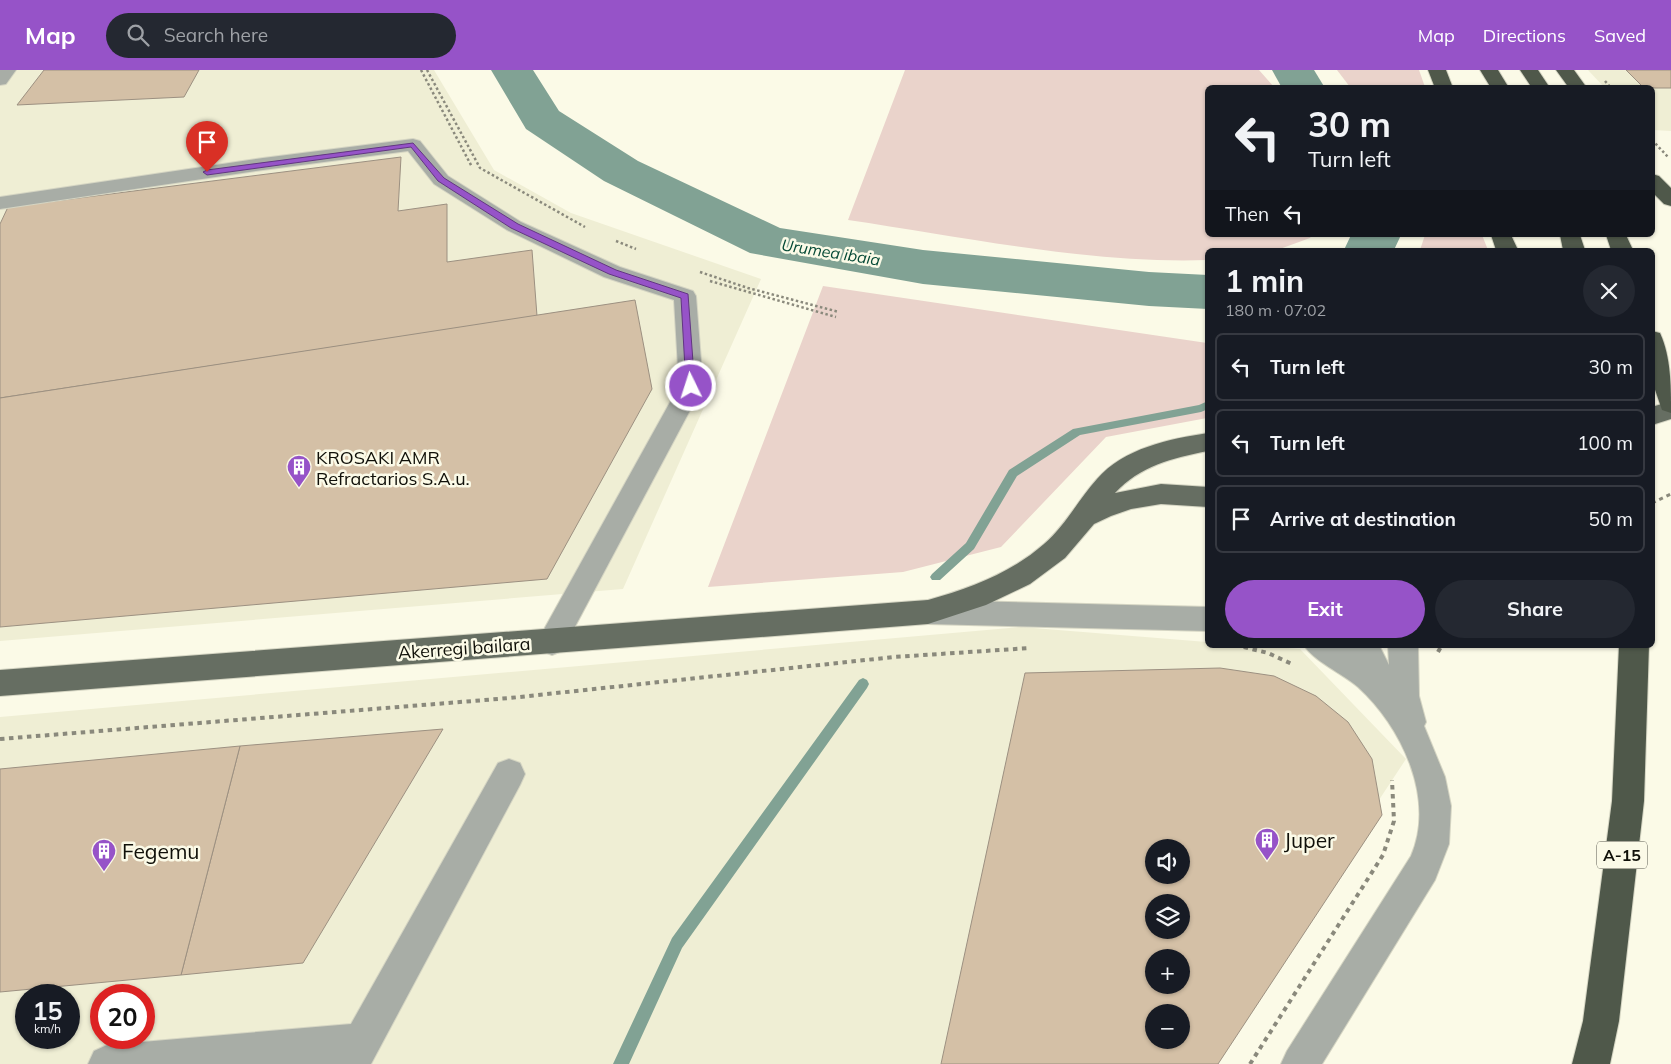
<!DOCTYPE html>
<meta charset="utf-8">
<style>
body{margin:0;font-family:Mulish,sans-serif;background:#242831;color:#f1f3f6;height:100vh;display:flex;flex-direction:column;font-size:19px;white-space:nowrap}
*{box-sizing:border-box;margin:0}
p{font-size:16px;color:#9ea1a6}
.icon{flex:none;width:28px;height:28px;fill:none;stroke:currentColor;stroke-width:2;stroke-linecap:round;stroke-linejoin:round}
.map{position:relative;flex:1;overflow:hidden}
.details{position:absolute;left:1205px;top:178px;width:450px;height:400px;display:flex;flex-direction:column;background:#171b24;border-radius:8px;box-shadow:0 1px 4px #0004}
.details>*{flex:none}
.banner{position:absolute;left:1205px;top:15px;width:450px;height:152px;border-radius:8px;box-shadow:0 1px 4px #0004;background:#171b24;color:#f1f3f6;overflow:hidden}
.controls{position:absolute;left:1145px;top:769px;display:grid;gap:10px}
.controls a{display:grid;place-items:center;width:45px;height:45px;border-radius:50%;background:#171b24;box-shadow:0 1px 4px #0004;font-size:25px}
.speed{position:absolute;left:15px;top:914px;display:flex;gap:10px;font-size:25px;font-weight:700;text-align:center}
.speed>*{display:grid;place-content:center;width:65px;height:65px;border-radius:50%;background:#171b24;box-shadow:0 1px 4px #0004;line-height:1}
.speed small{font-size:12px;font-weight:400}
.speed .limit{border:8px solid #d22;background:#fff;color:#111}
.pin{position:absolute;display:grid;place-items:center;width:42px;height:42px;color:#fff;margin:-51px -21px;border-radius:50% 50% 50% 0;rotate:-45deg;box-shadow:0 0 5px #0007}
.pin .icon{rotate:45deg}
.me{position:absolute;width:55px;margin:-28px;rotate:356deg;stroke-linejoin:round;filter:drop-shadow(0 0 4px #0008)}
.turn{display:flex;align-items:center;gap:18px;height:105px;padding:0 20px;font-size:22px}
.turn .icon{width:65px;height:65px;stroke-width:2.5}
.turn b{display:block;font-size:35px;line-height:42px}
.then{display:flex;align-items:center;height:48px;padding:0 20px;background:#0003;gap:10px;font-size:19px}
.round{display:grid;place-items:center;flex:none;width:52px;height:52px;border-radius:26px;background:#242831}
.head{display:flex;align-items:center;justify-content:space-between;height:85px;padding:0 20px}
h1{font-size:30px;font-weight:700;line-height:38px}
.action{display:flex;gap:10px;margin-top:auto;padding:10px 20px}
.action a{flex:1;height:58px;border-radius:30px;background:#9653c8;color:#fff;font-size:20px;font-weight:700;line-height:58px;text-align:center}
.action a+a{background:#242831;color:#f1f3f6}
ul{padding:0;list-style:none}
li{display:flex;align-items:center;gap:15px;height:68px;margin:0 10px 8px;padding:0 10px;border:2px solid #363941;border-radius:8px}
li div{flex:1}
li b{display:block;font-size:19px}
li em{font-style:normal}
header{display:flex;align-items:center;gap:30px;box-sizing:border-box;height:70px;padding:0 25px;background:#9653c8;color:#fff}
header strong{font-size:24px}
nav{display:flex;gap:28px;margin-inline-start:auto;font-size:18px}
.search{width:350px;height:45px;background:#242831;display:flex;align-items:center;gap:12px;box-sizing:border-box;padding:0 18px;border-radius:28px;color:#9ea1a6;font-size:19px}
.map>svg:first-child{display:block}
.built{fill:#efeed4;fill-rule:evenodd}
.green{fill:#ead3cb}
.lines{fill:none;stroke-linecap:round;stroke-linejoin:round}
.stream{fill:#81a294;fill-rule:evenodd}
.river{fill:#81a294;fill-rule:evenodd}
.building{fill:#d4c0a6;stroke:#9c9081;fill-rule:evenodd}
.minor-casing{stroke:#d5d5c3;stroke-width:2}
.major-casing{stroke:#d5d5c3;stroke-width:2}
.highway-casing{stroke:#d5d5c3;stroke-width:2}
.path-far2{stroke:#8a897c;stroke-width:2.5;stroke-dasharray:2.5 2.5;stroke-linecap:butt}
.path-far1{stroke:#8a897c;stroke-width:3;stroke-dasharray:4 4;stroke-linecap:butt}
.path{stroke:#8a897c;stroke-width:4;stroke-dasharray:4.5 4.5;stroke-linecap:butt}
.minor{fill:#a8ada6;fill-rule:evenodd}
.major{fill:#666e62;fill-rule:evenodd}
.highway{fill:#4f584a;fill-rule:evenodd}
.route{fill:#9653c8;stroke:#623682}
.labels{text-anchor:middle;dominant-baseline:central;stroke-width:5;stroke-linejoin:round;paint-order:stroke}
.far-water-label{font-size:16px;font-style:italic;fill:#044935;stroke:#fbfae7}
.shield{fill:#fbfae7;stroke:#56564c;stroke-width:1}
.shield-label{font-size:16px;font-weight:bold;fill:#101009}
.poi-label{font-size:18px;fill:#101009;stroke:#fbfae7;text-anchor:start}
.street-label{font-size:18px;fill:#101009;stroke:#fbfae7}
.near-poi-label{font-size:21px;fill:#101009;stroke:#fbfae7;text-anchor:start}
</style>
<header>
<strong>Map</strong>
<div class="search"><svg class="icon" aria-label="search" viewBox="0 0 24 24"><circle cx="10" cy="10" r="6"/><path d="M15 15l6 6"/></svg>Search here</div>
<nav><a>Map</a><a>Directions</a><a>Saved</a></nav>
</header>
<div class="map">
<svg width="1671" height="994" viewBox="0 0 1671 994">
<rect width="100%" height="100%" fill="#fbfae7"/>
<g class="built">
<path d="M 0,0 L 434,0 L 494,100 L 571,143 L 761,209 L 623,519 L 0,571 Z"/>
<path d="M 1588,0 L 1671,0 L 1671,61 L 1653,60 L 1652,18 L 1604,17 Z"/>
<path d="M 1021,557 L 1207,572 L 1208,575 L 1252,575 L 1300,579 L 1406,689 L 1205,994 L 0,994 L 0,647 ZM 1154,778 L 1181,778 L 1181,805 L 1154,805 ZM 1154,832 L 1181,832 L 1181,860 L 1154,860 ZM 1154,888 L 1181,888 L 1181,915 L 1154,915 ZM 26,925 L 69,925 L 69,968 L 26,968 ZM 101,925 L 144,925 L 144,968 L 101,968 ZM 1154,942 L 1181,942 L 1181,970 L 1154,970 Z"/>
</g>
<g class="green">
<path d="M 905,0 L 1259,0 L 1274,17 L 1208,18 L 1208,165 L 1312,165 L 1310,168 L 1277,180 L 1208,180 L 1207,190 C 1091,194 964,167 848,150 Z"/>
<path d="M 1337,0 L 1419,0 L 1425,17 L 1350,17 Z"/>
<path d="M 1425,165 L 1482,165 L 1488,180 L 1420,180 Z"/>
<path d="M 823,216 L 1207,273 L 1207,348 L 1106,367 L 1001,477 L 903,502 L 708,517 Z"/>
</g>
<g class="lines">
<g class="stream">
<path d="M 1208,331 L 1208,339 L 1201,342 L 1080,365 L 1017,406 L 974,479 L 940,510 L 932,510 L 930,507 L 932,504 L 966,473 L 1009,400 L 1073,359 L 1199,335 Z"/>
<path d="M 863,608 L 867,610 L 869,614 L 867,618 L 682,878 L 629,994 L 613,994 L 672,868 L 859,610 Z"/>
</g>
<g class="river">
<path d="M 491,0 L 533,0 L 559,41 L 638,91 L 780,158 L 923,180 L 1149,202 L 1208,205 L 1208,239 L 1149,236 L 923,214 L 750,183 L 604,111 L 526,59 Z"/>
<path d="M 1272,0 L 1314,0 L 1325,18 L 1282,18 Z"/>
<path d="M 1351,165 L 1401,165 L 1394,180 L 1344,180 Z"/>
</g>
</g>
<g class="building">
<path d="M 44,0 L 199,0 L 184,27 L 17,35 Z"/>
<path d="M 1626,0 L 1671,0 L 1671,18 L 1644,18 Z"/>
<path d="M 401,87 L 398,141 L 447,134 L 447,192 L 532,180 L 537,246 L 0,328 L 0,154 L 8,137 Z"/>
<path d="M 635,230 L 652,319 L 547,509 L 0,557 L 0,328 Z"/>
<path d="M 1220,598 L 1274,606 L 1316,626 L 1348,652 L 1372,689 L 1382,745 L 1218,994 L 941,994 L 1025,603 ZM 1154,778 L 1181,778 L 1181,805 L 1154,805 ZM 1154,832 L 1181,832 L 1181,860 L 1154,860 ZM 1154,888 L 1181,888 L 1181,915 L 1154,915 ZM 1154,942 L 1181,942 L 1181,970 L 1154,970 Z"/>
<path d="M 443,659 L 303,893 L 181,905 L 240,676 Z"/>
<path d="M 240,676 L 181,905 L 0,922 L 0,699 Z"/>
</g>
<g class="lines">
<defs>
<g id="minor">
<path d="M 0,0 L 16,0 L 6,14 L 0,15 Z"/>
<path d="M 413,69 L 420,71 L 448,106 L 521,152 L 620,197 L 693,221 L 696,226 L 703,316 L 562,581 L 552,585 L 542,581 L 537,572 L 679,316 L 674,230 L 604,207 L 507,160 L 434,114 L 408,81 L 263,100 L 0,139 L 0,127 L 263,88 Z"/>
<path d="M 928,530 L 1208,537 L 1208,561 L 928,554 L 918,551 L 914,542 L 918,533 Z"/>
<path d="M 1304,575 L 1346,575 L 1351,578 L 1349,575 L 1379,575 L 1389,595 L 1388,575 L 1418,575 L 1419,626 L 1426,652 L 1424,656 L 1445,707 L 1451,736 L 1449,774 L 1435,810 L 1322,994 L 1281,994 L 1287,981 L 1411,786 C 1436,728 1401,656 1358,617 C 1343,604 1312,590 1304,575 Z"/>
<path d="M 509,689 L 520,693 L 525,704 L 520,715 L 371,994 L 88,994 L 94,981 L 107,975 L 351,954 L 498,693 Z"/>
</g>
<g id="major">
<path d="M 1671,331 L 1671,349 L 1652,355 L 1652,337 Z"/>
<path d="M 1208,363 L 1208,381 C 1172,388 1140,396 1115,423 L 1161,414 L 1208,417 L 1208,437 L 1161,434 L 1131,439 L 1111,446 L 1094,454 L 1065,488 L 1030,514 L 986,535 L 928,554 L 0,626 L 0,600 L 928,530 C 970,518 1011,503 1044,474 C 1066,455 1078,430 1097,409 C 1124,378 1169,369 1208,363 Z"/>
</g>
<g id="highway">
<path d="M 1428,0 L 1446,0 L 1453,18 L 1435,18 Z"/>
<path d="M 1480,0 L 1498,0 L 1509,18 L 1491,18 Z"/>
<path d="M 1520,0 L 1538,0 L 1550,18 L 1532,18 Z"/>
<path d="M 1556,0 L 1574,0 L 1587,18 L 1569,18 Z"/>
<path d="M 1652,104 L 1659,106 L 1671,118 L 1671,136 L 1664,134 L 1652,122 Z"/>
<path d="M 1491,165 L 1511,165 L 1518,180 L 1496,180 Z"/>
<path d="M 1560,165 L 1580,165 L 1585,180 L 1563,180 Z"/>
<path d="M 1606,165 L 1626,165 L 1633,180 L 1611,180 Z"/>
<path d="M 1652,261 L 1660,263 C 1671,287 1671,316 1671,343 L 1662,340 L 1652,311 Z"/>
<path d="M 1619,575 L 1649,575 L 1644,731 L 1619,951 L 1610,994 L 1572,994 L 1583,951 L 1612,731 Z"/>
</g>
</defs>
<use href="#minor" class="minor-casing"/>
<use href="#major" class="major-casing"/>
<use href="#highway" class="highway-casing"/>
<g class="path-far2">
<path d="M 421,0 L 472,97"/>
<path d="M 427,0 L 480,98 L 585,157"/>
<path d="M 1605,11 L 1611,18"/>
<path d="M 1652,70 L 1669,88"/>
<path d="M 616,171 L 636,179"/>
<path d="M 700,202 L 748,218 L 839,242"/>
<path d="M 710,211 L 836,247"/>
</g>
<path class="path-far1" d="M 1652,433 L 1671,424"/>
<g class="path">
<path d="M 1235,575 L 1268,583 L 1292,594"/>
<path d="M 1438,582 L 1442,575"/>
<path d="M 0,669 L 510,628 L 894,587 L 1030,578"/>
<path d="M 1250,994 L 1383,785 L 1394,751 L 1392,710"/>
</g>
<use href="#minor" class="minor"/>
<use href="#major" class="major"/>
<use href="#highway" class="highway"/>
</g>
<path class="route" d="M 413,73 L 444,108 L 518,154 L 616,200 L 688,224 L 695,319 L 688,319 L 686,316 L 681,228 L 609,204 L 511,158 L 438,111 L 411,77 L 207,105 L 203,102 L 207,100 Z"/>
<defs>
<symbol id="building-pin" viewBox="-11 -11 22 30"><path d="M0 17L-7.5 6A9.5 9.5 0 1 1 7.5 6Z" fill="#9653c8" stroke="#fbfae7"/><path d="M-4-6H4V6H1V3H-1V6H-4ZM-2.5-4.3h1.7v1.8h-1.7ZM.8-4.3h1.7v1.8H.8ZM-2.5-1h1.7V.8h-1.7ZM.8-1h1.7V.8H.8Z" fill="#fff"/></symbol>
</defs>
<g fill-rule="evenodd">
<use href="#building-pin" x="285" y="383" width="28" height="38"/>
<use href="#building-pin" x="1253" y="756" width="28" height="38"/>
<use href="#building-pin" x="90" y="767" width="28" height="38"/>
</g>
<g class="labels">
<g class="far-water-label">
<text transform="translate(831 182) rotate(9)">Urumea ibaia</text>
</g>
<rect class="shield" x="1597" y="771.5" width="50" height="27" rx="4"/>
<g class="shield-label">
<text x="1622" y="785">A-15</text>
</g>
<g class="poi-label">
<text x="316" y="387">KROSAKI AMR<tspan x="316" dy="21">Refractarios S.A.u.</tspan></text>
</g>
<g class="street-label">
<text transform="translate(464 578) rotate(-4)">Akerregi bailara</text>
</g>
<g class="near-poi-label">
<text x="1284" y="770">Juper</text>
<text x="122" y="781">Fegemu</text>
</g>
</g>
</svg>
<div class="controls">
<a><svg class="icon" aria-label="sound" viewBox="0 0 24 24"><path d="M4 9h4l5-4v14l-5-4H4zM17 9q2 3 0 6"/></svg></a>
<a><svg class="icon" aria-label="layers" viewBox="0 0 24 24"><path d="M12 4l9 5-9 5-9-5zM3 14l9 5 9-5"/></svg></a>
<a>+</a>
<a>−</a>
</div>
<div class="speed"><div>15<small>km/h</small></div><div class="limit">20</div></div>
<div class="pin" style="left:207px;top:102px;background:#d93025"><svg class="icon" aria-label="arrive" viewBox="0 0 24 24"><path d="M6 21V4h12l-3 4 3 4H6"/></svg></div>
<svg class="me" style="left:691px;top:316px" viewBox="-20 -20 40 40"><circle r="17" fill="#9653c8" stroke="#fff" stroke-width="3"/><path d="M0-11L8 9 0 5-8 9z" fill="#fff"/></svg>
<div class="banner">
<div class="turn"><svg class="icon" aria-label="left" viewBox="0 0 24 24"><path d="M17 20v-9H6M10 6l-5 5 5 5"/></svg><div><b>30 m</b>Turn left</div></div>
<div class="then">Then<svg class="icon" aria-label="left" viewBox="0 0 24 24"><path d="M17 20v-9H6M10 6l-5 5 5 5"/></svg></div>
</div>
<section class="details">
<div class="head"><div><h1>1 min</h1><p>180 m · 07:02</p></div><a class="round"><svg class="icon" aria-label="close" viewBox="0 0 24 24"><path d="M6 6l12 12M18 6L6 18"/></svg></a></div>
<ul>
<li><svg class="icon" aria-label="left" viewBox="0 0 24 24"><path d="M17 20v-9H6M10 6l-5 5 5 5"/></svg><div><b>Turn left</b></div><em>30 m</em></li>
<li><svg class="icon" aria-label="left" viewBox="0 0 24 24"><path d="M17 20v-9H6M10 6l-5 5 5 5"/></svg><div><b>Turn left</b></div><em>100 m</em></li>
<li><svg class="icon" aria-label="arrive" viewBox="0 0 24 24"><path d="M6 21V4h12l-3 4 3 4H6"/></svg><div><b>Arrive at destination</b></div><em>50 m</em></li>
</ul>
<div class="action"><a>Exit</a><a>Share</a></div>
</section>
</div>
